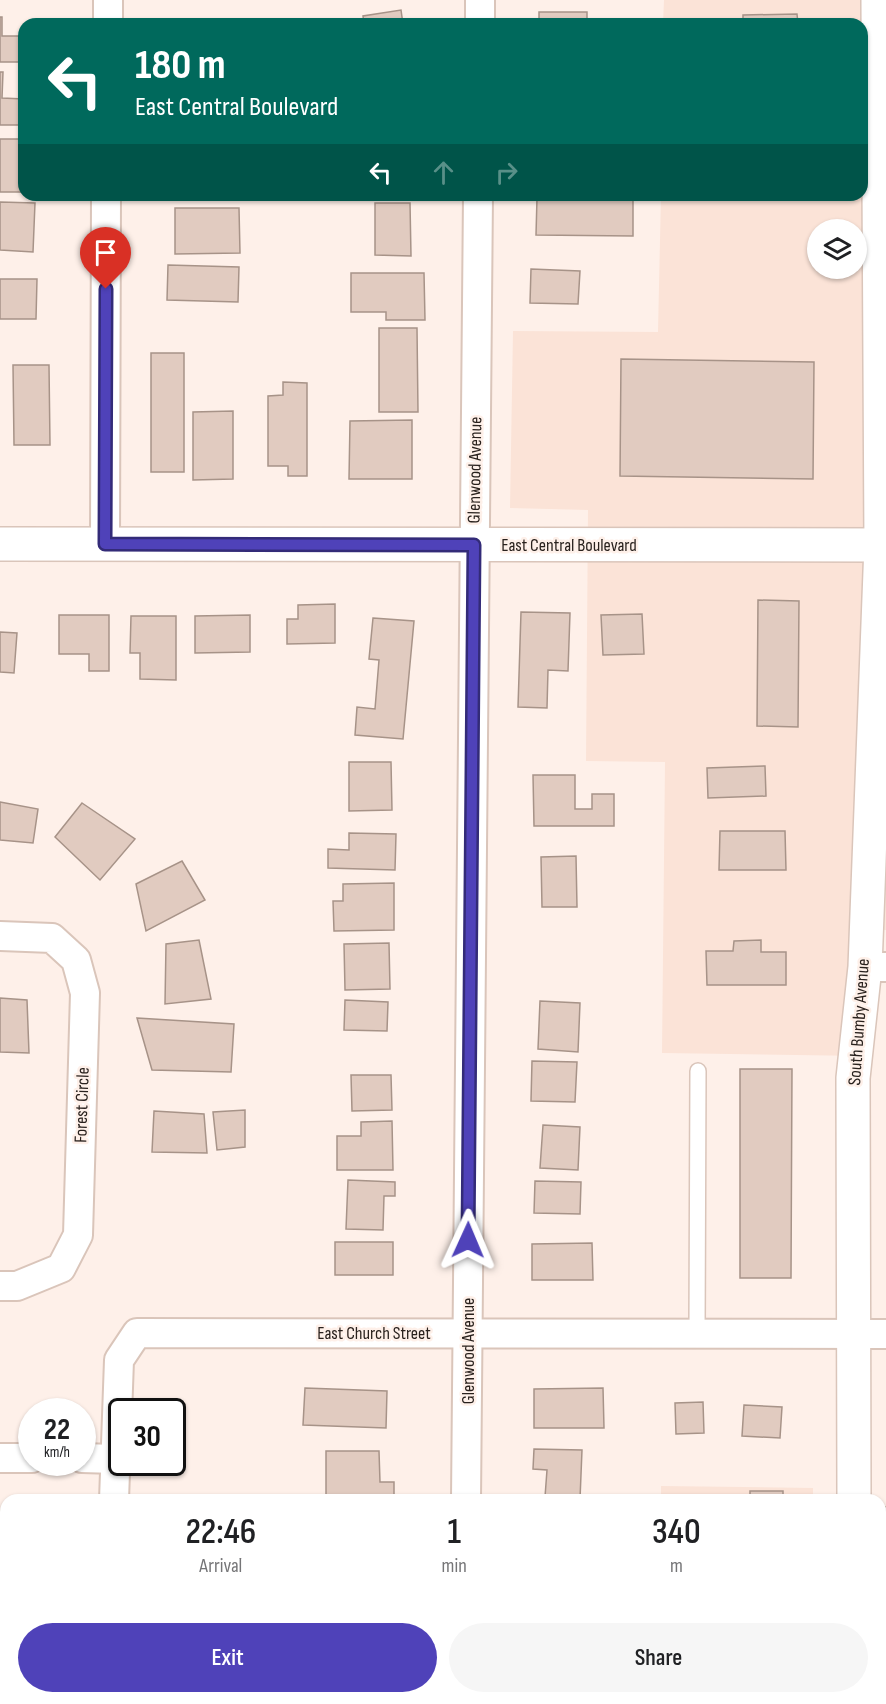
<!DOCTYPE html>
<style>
body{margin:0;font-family:"Sofia Sans Condensed",sans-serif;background:#f6f6f6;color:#202124;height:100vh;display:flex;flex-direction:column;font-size:22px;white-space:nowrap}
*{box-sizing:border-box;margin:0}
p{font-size:20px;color:#757577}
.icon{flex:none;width:33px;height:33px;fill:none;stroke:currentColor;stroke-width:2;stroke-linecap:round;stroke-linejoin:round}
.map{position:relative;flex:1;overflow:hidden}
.side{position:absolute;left:0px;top:1494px;width:886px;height:210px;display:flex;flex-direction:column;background:#fff;border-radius:18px 18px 0 0;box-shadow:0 2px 4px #0004}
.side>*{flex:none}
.banner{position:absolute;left:18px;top:18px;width:850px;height:183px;border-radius:18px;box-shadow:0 2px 4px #0004;background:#00695c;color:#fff;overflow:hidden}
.buttons{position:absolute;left:807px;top:219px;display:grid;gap:12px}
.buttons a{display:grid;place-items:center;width:60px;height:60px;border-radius:50%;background:#fff;box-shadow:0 2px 4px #0004;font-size:30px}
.speed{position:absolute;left:18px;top:1398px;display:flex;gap:12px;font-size:30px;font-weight:700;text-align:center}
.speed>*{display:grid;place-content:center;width:78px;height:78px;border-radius:50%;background:#fff;box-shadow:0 2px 4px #0004;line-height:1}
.speed small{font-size:15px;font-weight:400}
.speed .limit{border:3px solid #111;border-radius:9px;background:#fff;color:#111}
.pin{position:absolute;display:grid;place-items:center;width:51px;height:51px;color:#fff;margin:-62px -26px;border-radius:50% 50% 50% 0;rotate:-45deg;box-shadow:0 0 6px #0007}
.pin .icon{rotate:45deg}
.me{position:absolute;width:66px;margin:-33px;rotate:1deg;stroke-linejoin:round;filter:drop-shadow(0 0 4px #0008)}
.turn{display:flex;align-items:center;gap:21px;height:126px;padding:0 18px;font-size:27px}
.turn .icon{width:78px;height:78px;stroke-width:2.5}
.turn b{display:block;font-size:42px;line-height:51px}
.lanes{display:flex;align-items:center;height:57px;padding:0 18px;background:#0003;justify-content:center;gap:30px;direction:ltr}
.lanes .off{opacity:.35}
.eta{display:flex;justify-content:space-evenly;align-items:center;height:102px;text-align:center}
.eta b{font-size:36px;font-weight:600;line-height:42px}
.primary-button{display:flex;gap:12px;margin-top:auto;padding:12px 18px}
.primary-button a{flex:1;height:69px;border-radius:36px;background:#4f42b9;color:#fff;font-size:24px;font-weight:600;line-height:69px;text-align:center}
.primary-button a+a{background:#f6f6f6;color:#202124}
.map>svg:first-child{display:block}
.built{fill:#fbe3d7;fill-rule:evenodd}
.building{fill:#e1cbc0;stroke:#a79388;stroke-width:1.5}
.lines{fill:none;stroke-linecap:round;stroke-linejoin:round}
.lane-casing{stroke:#dac5ba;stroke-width:18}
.street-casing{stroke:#dac5ba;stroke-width:32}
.secondary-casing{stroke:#dac5ba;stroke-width:36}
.lane{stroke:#fff;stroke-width:15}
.street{stroke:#fff;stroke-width:28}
.secondary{stroke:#fff;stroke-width:33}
.route-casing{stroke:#332b78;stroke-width:15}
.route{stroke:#4f42b9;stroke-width:10}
.labels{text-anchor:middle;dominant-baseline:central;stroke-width:5;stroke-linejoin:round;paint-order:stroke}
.street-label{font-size:18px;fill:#29211d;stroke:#fef0e9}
</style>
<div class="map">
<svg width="886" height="1704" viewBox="0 0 886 1704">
<rect width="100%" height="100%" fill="#fef0e9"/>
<g class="built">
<path d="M 664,0 L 886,0 L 886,930 L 865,930 L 864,1056 L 662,1053 L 665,762 L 586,761 L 588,510 L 510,508 L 513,331 L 658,332 L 661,195 L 862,195 L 862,24 L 663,24 ZM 818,230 L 856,230 L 856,268 L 818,268 Z"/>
<path d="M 661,1486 L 813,1488 L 813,1500 L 661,1500 Z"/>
<rect x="661" y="1698" width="150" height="6"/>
</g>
<g class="building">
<path d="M 401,10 L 403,24 L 364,24 L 363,16 Z"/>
<rect x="539" y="12" width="48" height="12"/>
<path d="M 797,14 L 798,24 L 743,24 L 743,15 Z"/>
<path d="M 0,17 L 2,17 L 2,36 L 23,36 L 24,30 L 24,62 L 0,62 Z"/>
<rect x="171" y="19" width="75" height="5"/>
<path d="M 0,72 L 3,72 L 2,98 L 24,99 L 24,73 L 24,125 L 0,125 Z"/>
<rect x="0" y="139" width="24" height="53"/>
<path d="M 537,198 L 633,199 L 633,236 L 536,235 Z"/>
<path d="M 0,202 L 35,203 L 33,252 L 0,250 Z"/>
<path d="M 375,203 L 410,203 L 411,256 L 375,255 Z"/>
<path d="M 175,208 L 239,208 L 240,253 L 175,254 Z"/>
<path d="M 168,265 L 239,267 L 238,302 L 167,300 Z"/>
<path d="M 531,269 L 580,271 L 578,304 L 530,303 Z"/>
<path d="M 351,273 L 424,273 L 425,320 L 386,320 L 386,312 L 351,312 Z"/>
<path d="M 0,279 L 37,279 L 36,319 L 0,319 Z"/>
<path d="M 379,328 L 417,328 L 418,412 L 379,412 Z"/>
<rect x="151" y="353" width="33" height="119"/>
<path d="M 621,359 L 814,362 L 813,479 L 620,476 Z"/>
<path d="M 13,365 L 49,365 L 50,445 L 14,445 Z"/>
<path d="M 283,382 L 307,383 L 307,476 L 288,476 L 288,466 L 268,466 L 268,396 L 283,395 Z"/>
<path d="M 233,411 L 233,479 L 193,480 L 193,412 Z"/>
<path d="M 412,420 L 412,479 L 349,479 L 350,421 Z"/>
<path d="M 758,600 L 799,601 L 798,727 L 757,726 Z"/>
<path d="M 335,604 L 335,643 L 287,644 L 287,619 L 298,619 L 298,605 Z"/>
<path d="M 521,612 L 570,613 L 568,671 L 548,670 L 547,708 L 518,707 Z"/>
<path d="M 642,614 L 644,654 L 603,655 L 601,615 Z"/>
<path d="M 59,615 L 109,615 L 109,671 L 89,671 L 89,654 L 59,654 Z"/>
<path d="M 250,615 L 250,652 L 195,653 L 195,616 Z"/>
<path d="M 131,616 L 176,616 L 176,680 L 140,679 L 140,653 L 130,653 Z"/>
<path d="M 373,618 L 414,621 L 403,739 L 355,735 L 357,707 L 375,709 L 379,660 L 369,659 Z"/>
<path d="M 0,632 L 17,633 L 14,673 L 0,672 Z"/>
<path d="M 349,762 L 391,762 L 392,810 L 349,811 Z"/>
<path d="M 765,766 L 766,796 L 708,798 L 707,768 Z"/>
<path d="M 533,775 L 575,775 L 575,809 L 592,809 L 592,794 L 614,794 L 614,826 L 534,826 Z"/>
<path d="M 0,802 L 38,809 L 33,843 L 0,840 Z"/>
<path d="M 82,803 L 135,839 L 100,880 L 55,837 Z"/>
<path d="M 720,831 L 785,831 L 786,870 L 719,870 Z"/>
<path d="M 349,833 L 396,834 L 395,870 L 328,868 L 328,849 L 349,850 Z"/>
<path d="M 576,856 L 577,907 L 542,907 L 541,857 Z"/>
<path d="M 182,861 L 205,900 L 146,931 L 136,884 Z"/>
<path d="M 394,883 L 394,930 L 334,931 L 333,901 L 343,901 L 343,884 Z"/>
<path d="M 199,940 L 211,999 L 165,1004 L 166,944 Z"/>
<path d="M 761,940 L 761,952 L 786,952 L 786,985 L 707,985 L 706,951 L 733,951 L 734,941 Z"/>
<path d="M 389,943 L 390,989 L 345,990 L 344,944 Z"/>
<path d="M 0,998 L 27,1000 L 29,1053 L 0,1052 Z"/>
<path d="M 345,1000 L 388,1002 L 387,1031 L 344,1030 Z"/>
<path d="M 540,1001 L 580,1003 L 578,1052 L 538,1049 Z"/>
<path d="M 137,1018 L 234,1024 L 231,1072 L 152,1070 Z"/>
<path d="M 532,1061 L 577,1062 L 575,1102 L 531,1101 Z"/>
<path d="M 740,1069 L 792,1069 L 791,1278 L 740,1278 Z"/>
<path d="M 351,1075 L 391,1075 L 392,1110 L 352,1111 Z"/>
<path d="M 245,1110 L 245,1147 L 217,1150 L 213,1112 Z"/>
<path d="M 154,1111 L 204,1114 L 207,1153 L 152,1152 Z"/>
<path d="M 392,1121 L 393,1170 L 337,1170 L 337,1136 L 361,1136 L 361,1122 Z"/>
<path d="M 543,1125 L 580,1127 L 578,1170 L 540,1168 Z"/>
<path d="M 348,1180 L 395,1182 L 395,1196 L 384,1196 L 383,1230 L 346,1229 Z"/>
<path d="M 535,1181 L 581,1182 L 580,1214 L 534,1213 Z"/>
<rect x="335" y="1242" width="58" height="33"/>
<path d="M 592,1243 L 593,1280 L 532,1280 L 532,1244 Z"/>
<path d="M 305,1388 L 387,1391 L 386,1428 L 303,1425 Z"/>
<path d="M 603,1388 L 604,1428 L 534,1428 L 534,1389 Z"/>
<path d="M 703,1402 L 704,1433 L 676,1434 L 675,1403 Z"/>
<path d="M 744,1405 L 782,1407 L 780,1438 L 742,1436 Z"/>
<path d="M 534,1449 L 582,1450 L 580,1499 L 545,1497 L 547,1470 L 533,1469 Z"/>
<path d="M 326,1451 L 379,1451 L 380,1482 L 394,1482 L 394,1498 L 326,1498 Z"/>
<rect x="750" y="1491" width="33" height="9"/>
<rect x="340" y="1698" width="52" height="6"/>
<path d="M 541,1698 L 588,1698 L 589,1704 L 541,1704 Z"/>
</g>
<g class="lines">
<defs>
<g id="lane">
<path d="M 697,1333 L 698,1071"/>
<path d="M 880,1515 L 886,1515"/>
</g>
<g id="street">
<path d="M 108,24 L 108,0"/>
<path d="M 480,24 L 480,0"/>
<path d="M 105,544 L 106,195"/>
<path d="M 0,936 L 52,938 L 76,960 L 85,993 L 78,1235 L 61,1268 L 17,1286 L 0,1286"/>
<path d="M 865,967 L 886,967"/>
<path d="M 0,1458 L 32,1458"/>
<path d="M 82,1458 L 115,1459"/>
<path d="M 114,1500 L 119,1360 L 137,1333 L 886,1334"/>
<path d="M 466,1500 L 478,195"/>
<path d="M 113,1704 L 113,1698"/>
<path d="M 465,1704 L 465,1698"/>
</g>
<g id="secondary">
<path d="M 0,544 L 886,545"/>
<path d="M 854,1500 L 853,1078 L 865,967 L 881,545 L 878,0"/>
<path d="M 854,1704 L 854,1698"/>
</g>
</defs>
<use href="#lane" class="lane-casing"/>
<use href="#street" class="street-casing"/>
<use href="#secondary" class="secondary-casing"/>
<use href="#lane" class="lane"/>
<use href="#street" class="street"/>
<use href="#secondary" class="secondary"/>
</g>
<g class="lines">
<defs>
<path id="route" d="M 106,289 L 105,544 L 474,545 L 468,1240"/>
</defs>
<use href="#route" class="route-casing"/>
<use href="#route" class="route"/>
</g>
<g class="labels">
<g class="street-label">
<text transform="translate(475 470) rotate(-89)">Glenwood Avenue</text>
<text x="569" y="545">East Central Boulevard</text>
<text transform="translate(859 1022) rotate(-86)">South Bumby Avenue</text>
<text transform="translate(82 1105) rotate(-88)">Forest Circle</text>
<text x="374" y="1333">East Church Street</text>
<text transform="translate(468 1351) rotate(-90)">Glenwood Avenue</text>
</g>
</g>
</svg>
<div class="buttons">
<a><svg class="icon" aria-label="layers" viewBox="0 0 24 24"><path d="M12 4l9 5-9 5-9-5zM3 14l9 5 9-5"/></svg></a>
</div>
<div class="speed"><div>22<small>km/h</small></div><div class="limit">30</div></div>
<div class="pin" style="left:106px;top:289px;background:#d93025"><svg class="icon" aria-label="arrive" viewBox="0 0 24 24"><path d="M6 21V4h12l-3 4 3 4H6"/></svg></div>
<svg class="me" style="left:468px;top:1240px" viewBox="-20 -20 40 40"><path d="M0-17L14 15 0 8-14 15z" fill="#4f42b9" stroke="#fff" stroke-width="4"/></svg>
<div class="banner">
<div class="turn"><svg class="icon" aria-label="left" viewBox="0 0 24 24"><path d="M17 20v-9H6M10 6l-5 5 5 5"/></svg><div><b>180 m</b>East Central Boulevard</div></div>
<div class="lanes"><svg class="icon" aria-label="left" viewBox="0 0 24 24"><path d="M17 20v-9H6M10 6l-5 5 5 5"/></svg><svg class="icon off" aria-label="ahead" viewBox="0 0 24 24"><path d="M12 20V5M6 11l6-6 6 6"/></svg><svg class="icon off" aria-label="right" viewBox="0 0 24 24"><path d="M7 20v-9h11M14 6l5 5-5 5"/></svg></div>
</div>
<section class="side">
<div class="eta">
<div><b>22:46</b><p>Arrival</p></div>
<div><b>1</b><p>min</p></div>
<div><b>340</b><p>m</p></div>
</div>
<div class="primary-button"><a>Exit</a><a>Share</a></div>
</section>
</div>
